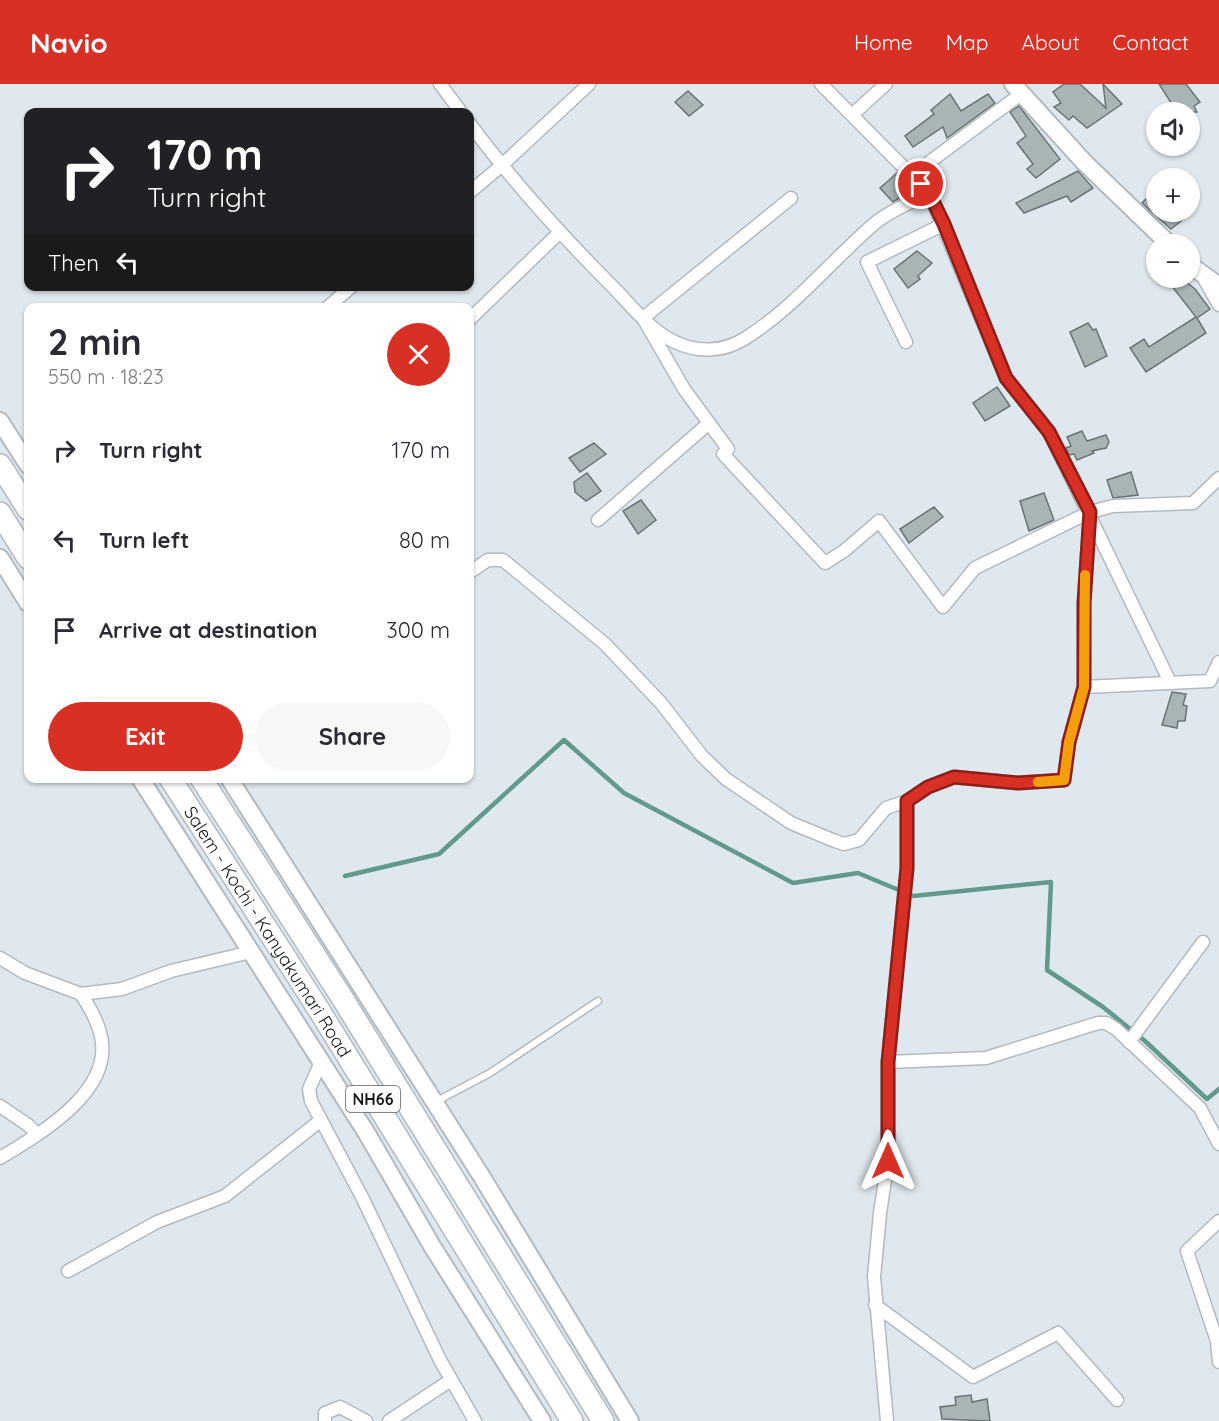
<!DOCTYPE html>
<meta charset="utf-8">
<style>
body{margin:0;font-family:Quicksand,sans-serif;background:#f7f7f7;color:#2b2b33;height:100vh;display:flex;flex-direction:column;font-size:22px;white-space:nowrap}
*{box-sizing:border-box;margin:0}
p{font-size:20px;color:#7c7c81}
.icon{flex:none;width:33px;height:33px;fill:none;stroke:currentColor;stroke-width:2;stroke-linecap:round;stroke-linejoin:round}
.map{position:relative;flex:1;overflow:hidden}
.panel{position:absolute;left:24px;top:219px;width:450px;height:480px;display:flex;flex-direction:column;background:#fff;border-radius:12px;box-shadow:0 2px 4px #0004}
.panel>*{flex:none}
.banner{position:absolute;left:24px;top:24px;width:450px;height:183px;border-radius:12px;box-shadow:0 2px 4px #0004;background:#202124;color:#fff;overflow:hidden}
.tools{position:absolute;left:1146px;top:18px;display:grid;gap:12px}
.tools a{display:grid;place-items:center;width:54px;height:54px;border-radius:50%;background:#fff;box-shadow:0 2px 4px #0004;font-size:30px}
.pin{position:absolute;display:grid;place-items:center;width:51px;height:51px;color:#fff;margin:-26px;border:3px solid #fff;border-radius:50%;box-shadow:0 2px 6px #0007}
.me{position:absolute;width:66px;margin:-33px;rotate:0deg;stroke-linejoin:round;filter:drop-shadow(0 0 4px #0008)}
.turn{display:flex;align-items:center;gap:21px;height:126px;padding:0 24px;font-size:27px}
.turn .icon{width:78px;height:78px;stroke-width:2.5}
.turn b{display:block;font-size:42px;line-height:51px}
.then{display:flex;align-items:center;height:57px;padding:0 24px;background:#0003;gap:12px;font-size:22px}
.round{display:grid;place-items:center;flex:none;width:63px;height:63px;border-radius:32px;background:#f7f7f7}
.head{display:flex;align-items:center;justify-content:space-between;height:102px;padding:0 24px}
h1{font-size:36px;font-weight:800;line-height:45px}
.button{display:flex;gap:12px;margin-top:auto;padding:12px 24px}
.button a{flex:1;height:69px;border-radius:36px;background:#d93025;color:#fff;font-size:24px;font-weight:800;line-height:69px;text-align:center}
.button a+a{background:#f7f7f7;color:#2b2b33}
ul{padding:0;list-style:none}
li{display:flex;align-items:center;gap:18px;height:90px;padding:0 24px}
li div{flex:1}
li b{display:block;font-size:22px}
li em{font-style:normal}
header{display:flex;align-items:center;gap:36px;box-sizing:border-box;height:84px;padding:0 30px;background:#d93025;color:#fff}
header strong{font-size:28px}
nav{display:flex;gap:33px;margin-inline-start:auto;font-size:21px}
.map>svg:first-child{display:block}
.lines{fill:none;stroke-linecap:round;stroke-linejoin:round}
.stream{stroke:#619a8d;stroke-width:4.5}
.building{fill:#a8b4b5;stroke:#6a7476;stroke-width:1.5}
.lane-casing{stroke:#b2bac0;stroke-width:9}
.street-casing{stroke:#b2bac0;stroke-width:15}
.secondary-casing{stroke:#b2bac0;stroke-width:20}
.highway-casing{stroke:#b2bac0;stroke-width:24}
.lane{stroke:#fff;stroke-width:6}
.street{stroke:#fff;stroke-width:12}
.secondary{stroke:#fff;stroke-width:16}
.highway{stroke:#fff;stroke-width:21}
.route-casing{stroke:#8d1f18;stroke-width:15}
.route{stroke:#d93025;stroke-width:10}
.slow{stroke:#f59e0b;stroke-width:10}
.labels{text-anchor:middle;dominant-baseline:central;stroke-width:6;stroke-linejoin:round;paint-order:stroke}
.shield{fill:#fff;stroke:#5c5e5f;stroke-width:1.5}
.shield-label{font-size:16px;font-weight:bold;fill:#16191b}
.street-label{font-size:18px;fill:#16191b;stroke:#fff}
</style>
<header>
<strong>Navio</strong>
<nav><a>Home</a><a>Map</a><a>About</a><a>Contact</a></nav>
</header>
<div class="map">
<svg width="1219" height="1337" viewBox="0 0 1219 1337">
<rect width="100%" height="100%" fill="#dfe8ee"/>
<g class="lines">
<path class="stream" d="M 345,792 L 439,770 L 564,656 L 624,709 L 793,799 L 858,789 L 913,812 L 1051,798 L 1047,886 L 1103,923 L 1145,957 L 1207,1015 L 1219,1005"/>
</g>
<g class="building">
<path d="M 1064,0 L 1080,0 L 1106,24 L 1103,0 L 1122,20 L 1087,44 L 1073,32 L 1069,36 L 1054,23 L 1061,19 L 1053,8 Z"/>
<path d="M 1159,0 L 1186,0 L 1200,18 L 1194,22 L 1197,28 L 1177,28 Z"/>
<path d="M 688,7 L 703,21 L 689,32 L 675,18 Z"/>
<path d="M 950,10 L 961,27 L 988,10 L 995,19 L 947,54 L 943,43 L 913,63 L 905,52 L 934,30 L 931,26 Z"/>
<path d="M 1019,22 L 1060,75 L 1036,94 L 1027,85 L 1033,80 L 1017,59 L 1026,52 L 1010,28 Z"/>
<path d="M 1078,87 L 1093,104 L 1071,118 L 1067,112 L 1024,129 L 1016,119 Z"/>
<path d="M 897,89 L 913,105 L 893,118 L 880,104 Z"/>
<path d="M 1156,105 L 1156,128 L 1192,128 L 1171,145 L 1142,119 Z"/>
<path d="M 917,167 L 932,179 L 918,192 L 920,195 L 908,204 L 894,185 Z"/>
<path d="M 1181,194 L 1195,205 L 1210,225 L 1197,234 L 1206,249 L 1146,288 L 1130,264 L 1144,255 L 1149,263 L 1196,233 L 1171,201 Z"/>
<path d="M 1088,239 L 1093,246 L 1096,245 L 1107,272 L 1085,283 L 1070,248 Z"/>
<path d="M 997,303 L 1010,322 L 985,337 L 973,319 Z"/>
<path d="M 1082,347 L 1087,357 L 1106,351 L 1109,358 L 1106,364 L 1092,367 L 1094,369 L 1077,376 L 1074,370 L 1069,371 L 1066,364 L 1071,362 L 1067,353 Z"/>
<path d="M 594,359 L 606,370 L 580,388 L 569,374 Z"/>
<path d="M 1131,388 L 1138,411 L 1113,414 L 1107,396 Z"/>
<path d="M 587,389 L 601,407 L 586,417 L 575,408 L 574,398 Z"/>
<path d="M 1044,409 L 1054,436 L 1029,447 L 1020,417 Z"/>
<path d="M 641,416 L 656,436 L 638,450 L 623,427 Z"/>
<path d="M 934,423 L 943,433 L 909,459 L 900,445 Z"/>
<path d="M 1172,608 L 1186,610 L 1183,621 L 1187,622 L 1185,637 L 1178,637 L 1177,644 L 1162,641 Z"/>
<path d="M 971,1311 L 972,1318 L 987,1315 L 990,1337 L 942,1335 L 940,1323 L 956,1321 L 955,1313 Z"/>
</g>
<g class="lines">
<defs>
<path id="lane" d="M 435,1018 L 490,989 L 598,917"/>
<g id="street">
<path d="M 440,0 L 461,28"/>
<path d="M 821,0 L 929,109"/>
<path d="M 853,30 L 886,0"/>
<path d="M 470,40 C 513,98 562,152 614,204 C 632,223 651,247 675,258 C 698,269 723,268 744,255 C 793,225 831,177 874,140 C 889,127 912,118 929,109 L 1006,294 L 1049,348 L 1170,598"/>
<path d="M 912,91 L 1021,10"/>
<path d="M 470,108 L 501,82 L 589,0"/>
<path d="M 791,114 L 643,234 L 684,305 L 728,365 L 723,370 L 825,479 L 844,467 L 879,437 L 943,523 L 975,484 L 1090,428"/>
<path d="M 1203,193 L 1219,221"/>
<path d="M 327,224 L 352,202"/>
<path d="M 470,235 L 560,148"/>
<path d="M 906,258 L 867,178 L 944,140"/>
<path d="M 598,436 L 709,339"/>
<path d="M 470,488 L 488,476 L 503,476 L 605,560 L 661,619 L 702,672 L 726,695 L 791,739 L 835,757 L 844,760 L 859,756 L 886,724 L 907,717 L 928,703 L 954,693 L 1019,699 L 1064,696 L 1069,658 L 1084,603 L 1084,519 L 1090,428 L 1113,422 L 1193,419 L 1219,394"/>
<path d="M 1084,603 L 1210,597 L 1219,578"/>
<path d="M 0,874 L 25,889 L 81,910 L 122,905 L 171,887 L 251,868"/>
<path d="M 1129,958 L 1203,858"/>
<path d="M 321,978 L 309,1005 L 311,1017 L 362,1113 L 440,1276 L 475,1337"/>
<path d="M 888,978 L 986,974 L 1098,939 L 1106,939 L 1116,945 L 1200,1024 L 1219,1060"/>
<path d="M 0,1022 L 28,1041 L 37,1050"/>
<path d="M 0,1074 C 41,1049 117,1006 100,948 C 96,934 89,922 81,910"/>
<path d="M 1219,1137 L 1187,1167 L 1217,1257 L 1219,1278"/>
<path d="M 68,1187 L 157,1138 L 225,1112 L 321,1036"/>
<path d="M 875,1221 L 973,1293 L 1058,1249 L 1117,1316"/>
<path d="M 325,1337 L 325,1329 L 340,1323 L 366,1337"/>
<path d="M 389,1337 L 451,1296"/>
<path d="M 887,1337 L 874,1193 L 880,1129 L 888,1077 L 888,978 L 907,784 L 907,717"/>
</g>
<g id="secondary">
<path d="M 1013,0 L 1084,78 L 1169,160"/>
<path d="M 1190,181 L 1219,202"/>
<path d="M 0,337 L 28,381"/>
<path d="M 0,474 L 28,519"/>
<path d="M 140,694 L 366,1048 L 432,1162 L 542,1337"/>
<path d="M 229,694 L 482,1093 L 630,1337"/>
</g>
<g id="highway">
<path d="M 0,381 L 28,425"/>
<path d="M 0,429 L 28,474"/>
<path id="s1" d="M 170,694 L 319,926 L 572,1337"/>
<path d="M 201,694 L 341,912 L 603,1337"/>
</g>
</defs>
<use href="#lane" class="lane-casing"/>
<use href="#street" class="street-casing"/>
<use href="#secondary" class="secondary-casing"/>
<use href="#highway" class="highway-casing"/>
<use href="#lane" class="lane"/>
<use href="#street" class="street"/>
<use href="#secondary" class="secondary"/>
<use href="#highway" class="highway"/>
</g>
<g class="lines">
<defs>
<path id="route" d="M 888,1077 L 888,978 L 907,784 L 907,717 L 928,703 L 954,693 L 1018,699 L 1064,696 L 1069,658 L 1084,603 L 1084,519 L 1090,428 L 1049,348 L 1006,294 L 944,140 L 929,109 L 921,100"/>
</defs>
<use href="#route" class="route-casing"/>
<use href="#route" class="route"/>
<path class="slow" d="M 1038,698 L 1064,696 L 1069,658 L 1084,603 L 1085,491"/>
</g>
<g class="labels">
<rect class="shield" x="346" y="1002" width="54" height="26" rx="4.5"/>
<g class="shield-label">
<text x="373" y="1015">NH66</text>
</g>
<g class="street-label">
<text stroke="none"><textPath href="#s1" startOffset="182">Salem - Kochi - Kanyakumari Road</textPath></text>
</g>
</g>
</svg>
<div class="tools">
<a><svg class="icon" aria-label="sound" viewBox="0 0 24 24"><path d="M4 9h4l5-4v14l-5-4H4zM17 9q2 3 0 6"/></svg></a>
<a>+</a>
<a>−</a>
</div>
<div class="pin" style="left:921px;top:100px;background:#d93025"><svg class="icon" aria-label="arrive" viewBox="0 0 24 24"><path d="M6 21V4h12l-3 4 3 4H6"/></svg></div>
<svg class="me" style="left:888px;top:1077px" viewBox="-20 -20 40 40"><path d="M0-17L14 15 0 8-14 15z" fill="#d93025" stroke="#fff" stroke-width="4"/></svg>
<div class="banner">
<div class="turn"><svg class="icon" aria-label="right" viewBox="0 0 24 24"><path d="M7 20v-9h11M14 6l5 5-5 5"/></svg><div><b>170 m</b>Turn right</div></div>
<div class="then">Then<svg class="icon" aria-label="left" viewBox="0 0 24 24"><path d="M17 20v-9H6M10 6l-5 5 5 5"/></svg></div>
</div>
<section class="panel">
<div class="head"><div><h1>2 min</h1><p>550 m · 18:23</p></div><a class="round" style="background:#d93025;color:#fff"><svg class="icon" aria-label="close" viewBox="0 0 24 24"><path d="M6 6l12 12M18 6L6 18"/></svg></a></div>
<ul>
<li><svg class="icon" aria-label="right" viewBox="0 0 24 24"><path d="M7 20v-9h11M14 6l5 5-5 5"/></svg><div><b>Turn right</b></div><em>170 m</em></li>
<li><svg class="icon" aria-label="left" viewBox="0 0 24 24"><path d="M17 20v-9H6M10 6l-5 5 5 5"/></svg><div><b>Turn left</b></div><em>80 m</em></li>
<li><svg class="icon" aria-label="arrive" viewBox="0 0 24 24"><path d="M6 21V4h12l-3 4 3 4H6"/></svg><div><b>Arrive at destination</b></div><em>300 m</em></li>
</ul>
<div class="button"><a>Exit</a><a>Share</a></div>
</section>
</div>
